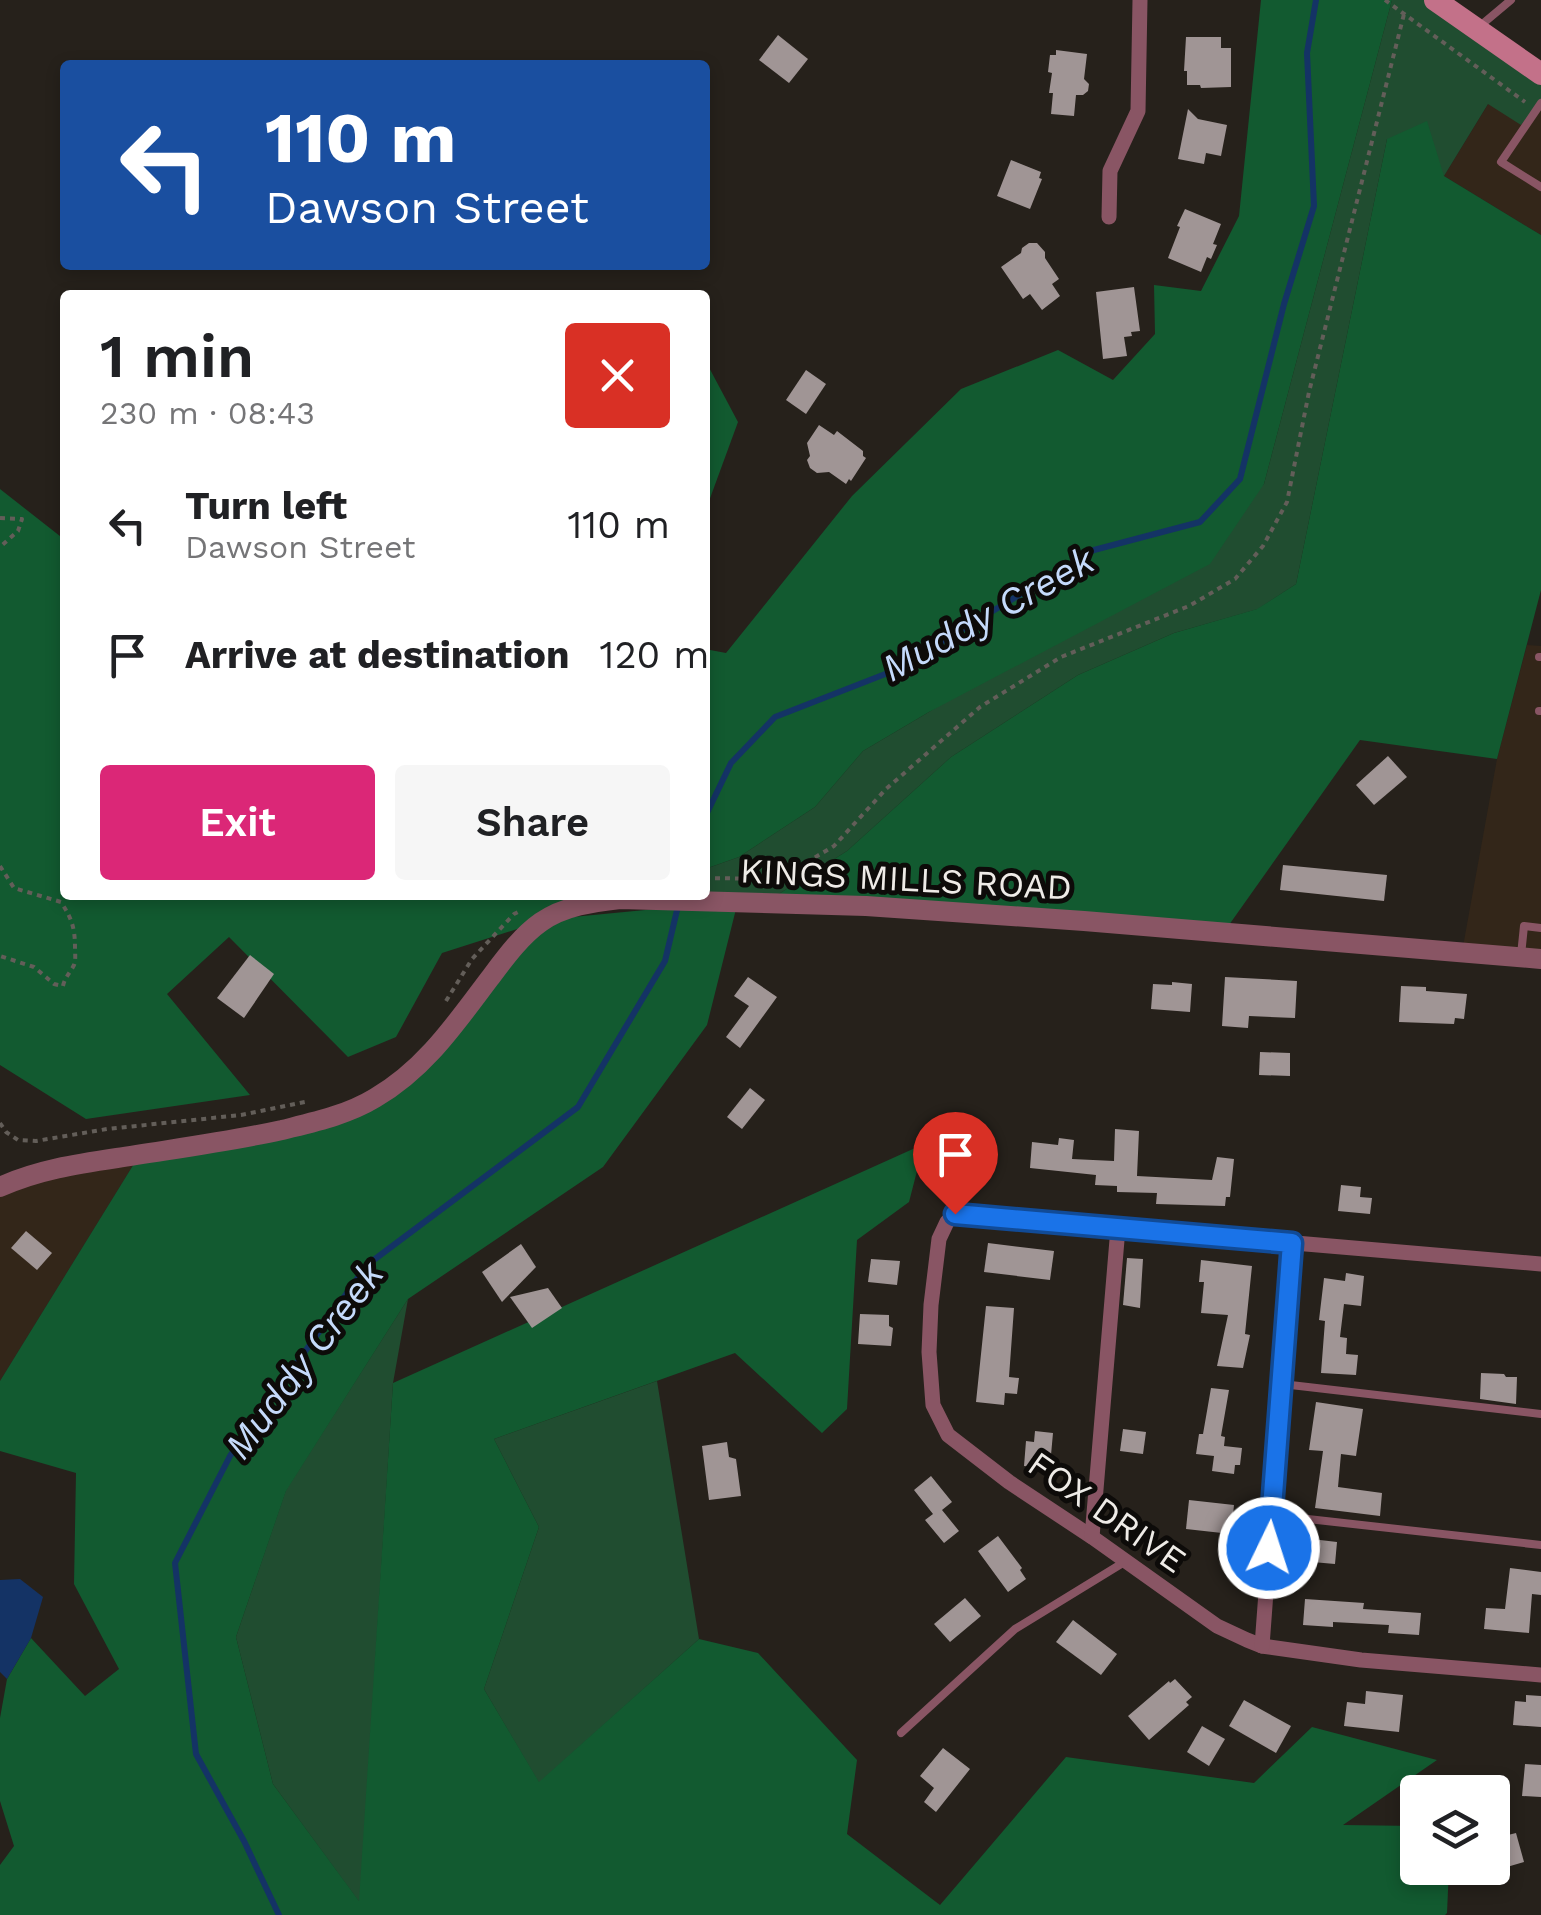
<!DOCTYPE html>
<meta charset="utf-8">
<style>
body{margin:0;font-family:"Work Sans",sans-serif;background:#f6f6f6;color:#202124;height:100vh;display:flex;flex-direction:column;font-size:38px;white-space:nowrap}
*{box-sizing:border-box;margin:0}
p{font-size:32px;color:#757577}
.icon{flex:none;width:55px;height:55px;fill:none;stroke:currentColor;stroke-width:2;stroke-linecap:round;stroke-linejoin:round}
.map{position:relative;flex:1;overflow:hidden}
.panel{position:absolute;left:60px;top:290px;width:650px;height:610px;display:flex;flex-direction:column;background:#fff;border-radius:10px;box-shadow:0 5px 15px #0003}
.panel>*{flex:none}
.guide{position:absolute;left:60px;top:60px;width:650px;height:210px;border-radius:10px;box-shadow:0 5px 15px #0003;background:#1a4fa0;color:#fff;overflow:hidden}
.tools{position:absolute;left:1400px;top:1775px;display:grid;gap:20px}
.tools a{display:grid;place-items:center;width:110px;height:110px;border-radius:10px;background:#fff;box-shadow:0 5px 15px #0003;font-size:50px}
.pin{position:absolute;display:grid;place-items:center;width:85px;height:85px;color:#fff;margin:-102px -42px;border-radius:50% 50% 50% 0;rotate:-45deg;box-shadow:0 0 10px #0007}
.pin .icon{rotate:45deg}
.me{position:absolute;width:110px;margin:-55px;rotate:4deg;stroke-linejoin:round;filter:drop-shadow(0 0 8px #0008)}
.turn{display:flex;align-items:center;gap:35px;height:210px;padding:0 40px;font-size:45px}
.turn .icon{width:130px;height:130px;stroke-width:2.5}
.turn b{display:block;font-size:70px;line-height:85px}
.round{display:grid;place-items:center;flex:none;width:105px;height:105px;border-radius:10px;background:#f6f6f6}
.overview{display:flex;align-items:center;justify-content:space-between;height:170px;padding:0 40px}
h1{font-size:60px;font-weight:600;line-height:75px}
.action{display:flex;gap:20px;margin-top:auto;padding:20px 40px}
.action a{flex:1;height:115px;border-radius:10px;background:#db2777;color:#fff;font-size:40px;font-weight:600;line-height:115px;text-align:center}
.action a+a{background:#f6f6f6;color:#202124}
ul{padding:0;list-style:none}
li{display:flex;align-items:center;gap:30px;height:130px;padding:0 40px}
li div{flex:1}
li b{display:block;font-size:38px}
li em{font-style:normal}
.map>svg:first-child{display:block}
.commercial{fill:#332619}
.green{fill:#204d30}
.forest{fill:#125a30}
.water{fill:#143365}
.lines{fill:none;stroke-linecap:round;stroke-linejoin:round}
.stream{stroke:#143365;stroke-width:6}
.building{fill:#a09595}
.path{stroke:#635e59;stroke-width:4;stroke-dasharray:5 5;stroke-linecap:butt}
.service{stroke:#895564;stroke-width:8}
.minor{stroke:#895564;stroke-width:15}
.tertiary{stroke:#895564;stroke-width:20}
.secondary{stroke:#c37189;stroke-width:22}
.route-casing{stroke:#114b97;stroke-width:25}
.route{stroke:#1a73e8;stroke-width:18}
.labels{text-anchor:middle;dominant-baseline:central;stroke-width:10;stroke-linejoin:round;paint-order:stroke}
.street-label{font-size:35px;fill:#eeebe7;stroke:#0d0b09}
.water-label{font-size:38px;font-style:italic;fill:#c5dafb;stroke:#0d0b09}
</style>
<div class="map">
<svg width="1541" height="1915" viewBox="0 0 1541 1915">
<rect width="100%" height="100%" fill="#26211b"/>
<g class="commercial">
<path d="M 1517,57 L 1541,74 L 1541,235 L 1444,176 Z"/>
<path d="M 1527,645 L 1541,646 L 1541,959 L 1462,952 L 1497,759 Z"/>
<path d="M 140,1154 L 0,1381 L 0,1187 Z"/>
</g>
<g class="green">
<path d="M 1392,0 L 1436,0 L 1541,74 L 1541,100 L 1521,125 L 1488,104 L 1444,176 L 1387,139 L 1296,584 L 1258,609 L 1174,633 L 1078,675 L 951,757 L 847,851 L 766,902 L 705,895 L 705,869 L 739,857 L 815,807 L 863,751 L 929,712 L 1264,484 Z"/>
<path d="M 408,1299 L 393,1383 L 360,1903 L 273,1784 L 236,1637 L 286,1490 Z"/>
<path d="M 657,1381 L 699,1639 L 539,1783 L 484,1689 L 539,1527 L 494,1439 Z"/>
</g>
<g class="forest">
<path d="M 1261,0 L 1392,0 L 1264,484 L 1210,564 L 929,712 L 863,751 L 815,807 L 739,857 L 705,869 L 705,649 L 726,653 L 852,496 L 961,389 L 1058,350 L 1113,380 L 1155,334 L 1154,285 L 1201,291 L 1239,216 Z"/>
<path d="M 1427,121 L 1444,176 L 1541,235 L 1541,590 L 1497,759 L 1360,740 L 1224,932 L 766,902 L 847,851 L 951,757 L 1078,675 L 1174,633 L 1257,609 L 1296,584 L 1387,139 Z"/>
<path d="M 705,360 L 738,422 L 705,512 Z"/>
<path d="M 0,489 L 65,540 L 65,895 L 631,895 L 552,919 L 738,901 L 707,1025 L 603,1167 L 408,1299 L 286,1491 L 236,1637 L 273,1784 L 359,1901 L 393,1383 L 924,1144 L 909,1202 L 857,1240 L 847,1409 L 822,1433 L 735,1353 L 494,1439 L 539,1527 L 484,1689 L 539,1782 L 699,1639 L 758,1653 L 857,1760 L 847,1834 L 940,1905 L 1066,1757 L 1254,1783 L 1312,1727 L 1437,1760 L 1343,1825 L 1417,1826 L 1418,1868 L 1449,1868 L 1447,1913 L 1445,1915 L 0,1915 L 0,1865 L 14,1846 L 0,1801 L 0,1718 L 7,1679 L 31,1638 L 85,1696 L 119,1669 L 74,1584 L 76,1473 L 0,1451 L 0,1381 L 140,1154 L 372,1100 L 542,921 L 442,953 L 396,1037 L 348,1057 L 229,937 L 167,994 L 250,1095 L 86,1119 L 0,1065 Z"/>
</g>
<path class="water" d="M 20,1579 L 43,1597 L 31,1638 L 7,1679 L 0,1672 L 0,1580 Z"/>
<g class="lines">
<g class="stream">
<path d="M 705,817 L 731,763 L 775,717 L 893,671 L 1094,550 L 1200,522 L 1240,479 L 1284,304 L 1314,206 L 1307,53 L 1316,0"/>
<path d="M 279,1915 L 244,1841 L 196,1754 L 175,1563 L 230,1456 L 367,1265 L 578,1107 L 665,961 L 678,906"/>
</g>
</g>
<g class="building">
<path d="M 778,35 L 808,59 L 789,83 L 759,60 Z"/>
<path d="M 1186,37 L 1221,37 L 1221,48 L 1231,48 L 1231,87 L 1201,88 L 1200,85 L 1187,85 L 1187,71 L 1184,71 Z"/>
<path d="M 1056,50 L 1087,54 L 1084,79 L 1089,84 L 1088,91 L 1083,95 L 1076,95 L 1074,116 L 1051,114 L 1053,93 L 1049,93 L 1052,73 L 1048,72 L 1050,55 L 1056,55 Z"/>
<path d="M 1188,109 L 1198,119 L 1227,125 L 1221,156 L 1206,153 L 1204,164 L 1178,159 Z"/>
<path d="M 1011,160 L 1041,172 L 1039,178 L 1042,179 L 1030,209 L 997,196 Z"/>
<path d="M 1185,209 L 1221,224 L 1213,244 L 1217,245 L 1211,259 L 1207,257 L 1201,272 L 1168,258 L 1180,227 L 1177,226 Z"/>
<path d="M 1029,243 L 1037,243 L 1045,252 L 1045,258 L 1059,279 L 1052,284 L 1060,296 L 1042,310 L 1030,294 L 1023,299 L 1001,267 L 1021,253 L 1022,248 Z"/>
<path d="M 1134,287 L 1140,331 L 1131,332 L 1132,336 L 1124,337 L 1127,356 L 1103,359 L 1096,292 Z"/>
<path d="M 806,370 L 826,384 L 806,414 L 786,400 Z"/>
<path d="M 819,425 L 834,435 L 837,431 L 863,451 L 863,456 L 866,458 L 851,481 L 849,479 L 846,484 L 829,472 L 817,473 L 810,468 L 807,460 L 810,456 L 807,443 Z"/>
<path d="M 1388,756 L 1407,777 L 1374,805 L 1356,785 Z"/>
<path d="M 1283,865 L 1387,875 L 1384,901 L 1280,890 Z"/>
<path d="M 250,955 L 274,974 L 244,1018 L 217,998 Z"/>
<path d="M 748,977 L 777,997 L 740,1048 L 726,1037 L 749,1006 L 734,996 Z"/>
<path d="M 1225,977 L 1297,981 L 1295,1018 L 1249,1016 L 1248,1028 L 1222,1026 Z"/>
<path d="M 1172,982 L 1192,984 L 1190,1012 L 1151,1009 L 1153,984 L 1172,985 Z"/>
<path d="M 1401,986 L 1426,987 L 1426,991 L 1467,994 L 1464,1019 L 1455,1018 L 1454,1024 L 1399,1022 Z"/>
<path d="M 1260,1052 L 1290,1053 L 1290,1076 L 1259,1075 Z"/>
<path d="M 750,1088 L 765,1100 L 742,1129 L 727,1117 Z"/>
<path d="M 1115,1129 L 1139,1131 L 1137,1176 L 1212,1180 L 1217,1157 L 1234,1159 L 1230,1197 L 1226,1197 L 1225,1206 L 1156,1204 L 1157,1193 L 1117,1192 L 1117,1186 L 1095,1185 L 1096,1175 L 1030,1168 L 1032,1142 L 1058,1145 L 1059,1138 L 1074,1140 L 1072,1159 L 1114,1161 Z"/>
<path d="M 1341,1185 L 1361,1187 L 1360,1197 L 1372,1198 L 1370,1214 L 1338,1211 Z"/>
<path d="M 26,1231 L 52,1253 L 37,1270 L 11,1248 Z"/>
<path d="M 988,1243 L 1054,1251 L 1050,1280 L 984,1272 Z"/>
<path d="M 521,1244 L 536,1267 L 502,1302 L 482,1272 Z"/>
<path d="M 1127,1258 L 1143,1259 L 1140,1308 L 1123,1305 Z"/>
<path d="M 871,1259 L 900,1261 L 897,1285 L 868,1282 Z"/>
<path d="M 1201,1260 L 1252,1266 L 1245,1334 L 1250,1335 L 1243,1368 L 1217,1366 L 1228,1315 L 1201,1313 L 1204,1282 L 1199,1282 Z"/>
<path d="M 1346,1273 L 1364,1276 L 1361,1306 L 1344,1304 L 1340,1337 L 1347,1338 L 1346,1354 L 1358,1355 L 1356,1375 L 1321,1373 L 1325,1321 L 1319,1320 L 1324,1278 L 1345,1281 Z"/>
<path d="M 548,1288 L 562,1308 L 532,1328 L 510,1297 Z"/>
<path d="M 986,1306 L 1014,1308 L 1009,1377 L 1019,1378 L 1017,1394 L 1005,1393 L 1004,1405 L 976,1402 Z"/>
<path d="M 860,1314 L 889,1315 L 889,1326 L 893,1328 L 891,1346 L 858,1344 Z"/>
<path d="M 1481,1373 L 1504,1374 L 1506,1377 L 1517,1377 L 1516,1404 L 1480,1399 Z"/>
<path d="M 1211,1388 L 1229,1390 L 1221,1436 L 1225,1437 L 1224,1446 L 1242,1448 L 1240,1465 L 1235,1465 L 1234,1474 L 1212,1471 L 1214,1456 L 1196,1454 L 1199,1434 L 1203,1434 Z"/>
<path d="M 1316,1402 L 1363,1409 L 1356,1456 L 1341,1454 L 1338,1487 L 1382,1493 L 1380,1516 L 1315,1508 L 1323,1451 L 1309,1450 Z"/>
<path d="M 1123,1429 L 1146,1432 L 1143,1454 L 1120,1451 Z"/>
<path d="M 1035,1431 L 1053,1433 L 1051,1455 L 1043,1454 L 1042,1468 L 1024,1466 L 1026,1441 L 1034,1442 Z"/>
<path d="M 727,1442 L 729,1457 L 736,1459 L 741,1496 L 709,1500 L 702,1446 Z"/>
<path d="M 931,1476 L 952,1502 L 942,1510 L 959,1531 L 944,1543 L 925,1520 L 933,1514 L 914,1490 Z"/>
<path d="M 1189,1500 L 1234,1505 L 1231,1534 L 1186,1529 Z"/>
<path d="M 998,1536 L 1022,1568 L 1020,1570 L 1026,1579 L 1008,1592 L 978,1551 Z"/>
<path d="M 1303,1538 L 1337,1542 L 1335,1564 L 1301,1561 Z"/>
<path d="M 1510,1568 L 1541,1572 L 1541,1595 L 1532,1594 L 1529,1633 L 1484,1629 L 1486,1608 L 1505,1609 Z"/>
<path d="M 965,1598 L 981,1616 L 950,1642 L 934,1624 Z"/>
<path d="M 1305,1599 L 1364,1603 L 1363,1609 L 1421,1613 L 1419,1635 L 1388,1633 L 1389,1625 L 1333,1622 L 1333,1627 L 1303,1625 Z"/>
<path d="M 1073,1620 L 1117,1654 L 1101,1675 L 1056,1642 Z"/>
<path d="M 1175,1679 L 1192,1697 L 1186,1702 L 1189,1705 L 1149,1740 L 1128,1716 L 1169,1681 L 1170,1683 Z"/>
<path d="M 1366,1691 L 1403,1695 L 1399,1732 L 1344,1726 L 1347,1702 L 1365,1704 Z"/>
<path d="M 1526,1695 L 1541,1696 L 1541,1727 L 1513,1725 L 1515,1701 L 1526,1702 Z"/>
<path d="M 1244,1700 L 1291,1726 L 1276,1753 L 1229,1726 Z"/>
<path d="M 1202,1726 L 1225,1739 L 1209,1766 L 1187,1752 Z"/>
<path d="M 943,1748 L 970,1769 L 936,1812 L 924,1802 L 934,1788 L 920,1776 Z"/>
<path d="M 1525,1764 L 1541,1765 L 1541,1797 L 1522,1796 Z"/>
<path d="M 1516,1833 L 1524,1862 L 1500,1869 L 1492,1839 Z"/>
</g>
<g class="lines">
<g class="path">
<path d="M 1385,0 L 1525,102"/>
<path d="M 0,518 L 22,519 L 18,531 L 0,547"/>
<path d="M 0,866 L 14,888 L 61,902 C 72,919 75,928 75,948 C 75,953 76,960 74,965 C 70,973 65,977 63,986 L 54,984 L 34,967 L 0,956"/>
<path d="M 705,878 L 773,879"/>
<path d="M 772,883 L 834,846 L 886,789 L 980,707 L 1061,657 L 1189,606 L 1235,579 L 1263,546 L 1287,502 L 1309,392 L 1404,14"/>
<path d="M 446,1001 L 472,959 L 514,914 L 522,910"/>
<path d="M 0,1123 L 6,1132 L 18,1140 L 36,1141 L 107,1129 L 241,1115 L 305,1102"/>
</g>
<g class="service">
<path d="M 1480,26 L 1511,0"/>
<path d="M 1541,103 L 1501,162 L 1541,187"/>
<path d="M 1539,657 L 1541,657"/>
<path d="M 1539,711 L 1541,711"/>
<path d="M 1521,955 L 1524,926 L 1541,928"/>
<path d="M 1282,1384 L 1541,1414"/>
<path d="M 1272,1515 L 1541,1545"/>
<path d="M 901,1733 L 1015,1629 L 1126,1561"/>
</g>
<g class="minor">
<path d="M 1109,217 L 1110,171 L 1138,111 L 1140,0"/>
<path d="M 1541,1264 L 955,1214 L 947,1222 L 939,1239 L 931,1305 L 929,1352 L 933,1405 L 948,1435 L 1009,1482 L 1092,1537 L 1217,1626 L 1247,1640 L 1262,1646 L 1361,1660 L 1541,1675"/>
<path d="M 1092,1537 L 1118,1228"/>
<path d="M 1262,1646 L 1292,1243"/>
</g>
<path class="tertiary" d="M 0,1187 C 37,1170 77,1164 117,1158 C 172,1149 228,1142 282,1130 C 314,1122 347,1115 375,1098 C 425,1069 456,1023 490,978 C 505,958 521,936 541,922 C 564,906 593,902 620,899 L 866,906 L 1084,921 L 1541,959"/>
<path class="secondary" d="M 1435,0 L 1541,74"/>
</g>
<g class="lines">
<defs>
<path id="route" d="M 955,1214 L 1292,1243 L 1269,1548"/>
</defs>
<use href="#route" class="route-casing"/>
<use href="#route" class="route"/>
</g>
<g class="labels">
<g class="street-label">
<text transform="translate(906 879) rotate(3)">KINGS MILLS ROAD</text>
<text transform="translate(1107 1512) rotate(35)">FOX DRIVE</text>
</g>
<g class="water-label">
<text transform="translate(988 614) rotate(-29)">Muddy Creek</text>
<text transform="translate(304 1360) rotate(-53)">Muddy Creek</text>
</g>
</g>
</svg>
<div class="tools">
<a><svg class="icon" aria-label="layers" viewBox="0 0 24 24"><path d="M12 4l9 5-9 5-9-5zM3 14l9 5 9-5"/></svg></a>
</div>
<div class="pin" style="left:955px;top:1214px;background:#d93025"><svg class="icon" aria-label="arrive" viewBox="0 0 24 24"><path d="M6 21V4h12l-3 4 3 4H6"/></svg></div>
<svg class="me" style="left:1269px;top:1548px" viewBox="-20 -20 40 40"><circle r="17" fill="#1a73e8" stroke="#fff" stroke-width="3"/><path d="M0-11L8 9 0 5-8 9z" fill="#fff"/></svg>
<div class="guide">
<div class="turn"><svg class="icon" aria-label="left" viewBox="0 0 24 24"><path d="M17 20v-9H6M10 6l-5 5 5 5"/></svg><div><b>110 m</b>Dawson Street</div></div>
</div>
<section class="panel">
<div class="overview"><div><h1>1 min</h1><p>230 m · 08:43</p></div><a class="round" style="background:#d93025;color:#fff"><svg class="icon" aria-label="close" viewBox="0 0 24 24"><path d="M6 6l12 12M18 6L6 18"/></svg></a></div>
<ul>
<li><svg class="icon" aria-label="left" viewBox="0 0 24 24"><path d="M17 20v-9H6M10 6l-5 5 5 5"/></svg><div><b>Turn left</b><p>Dawson Street</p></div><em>110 m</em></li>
<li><svg class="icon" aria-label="arrive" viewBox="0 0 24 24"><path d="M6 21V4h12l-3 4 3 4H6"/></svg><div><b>Arrive at destination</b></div><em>120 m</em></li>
</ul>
<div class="action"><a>Exit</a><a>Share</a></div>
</section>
</div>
